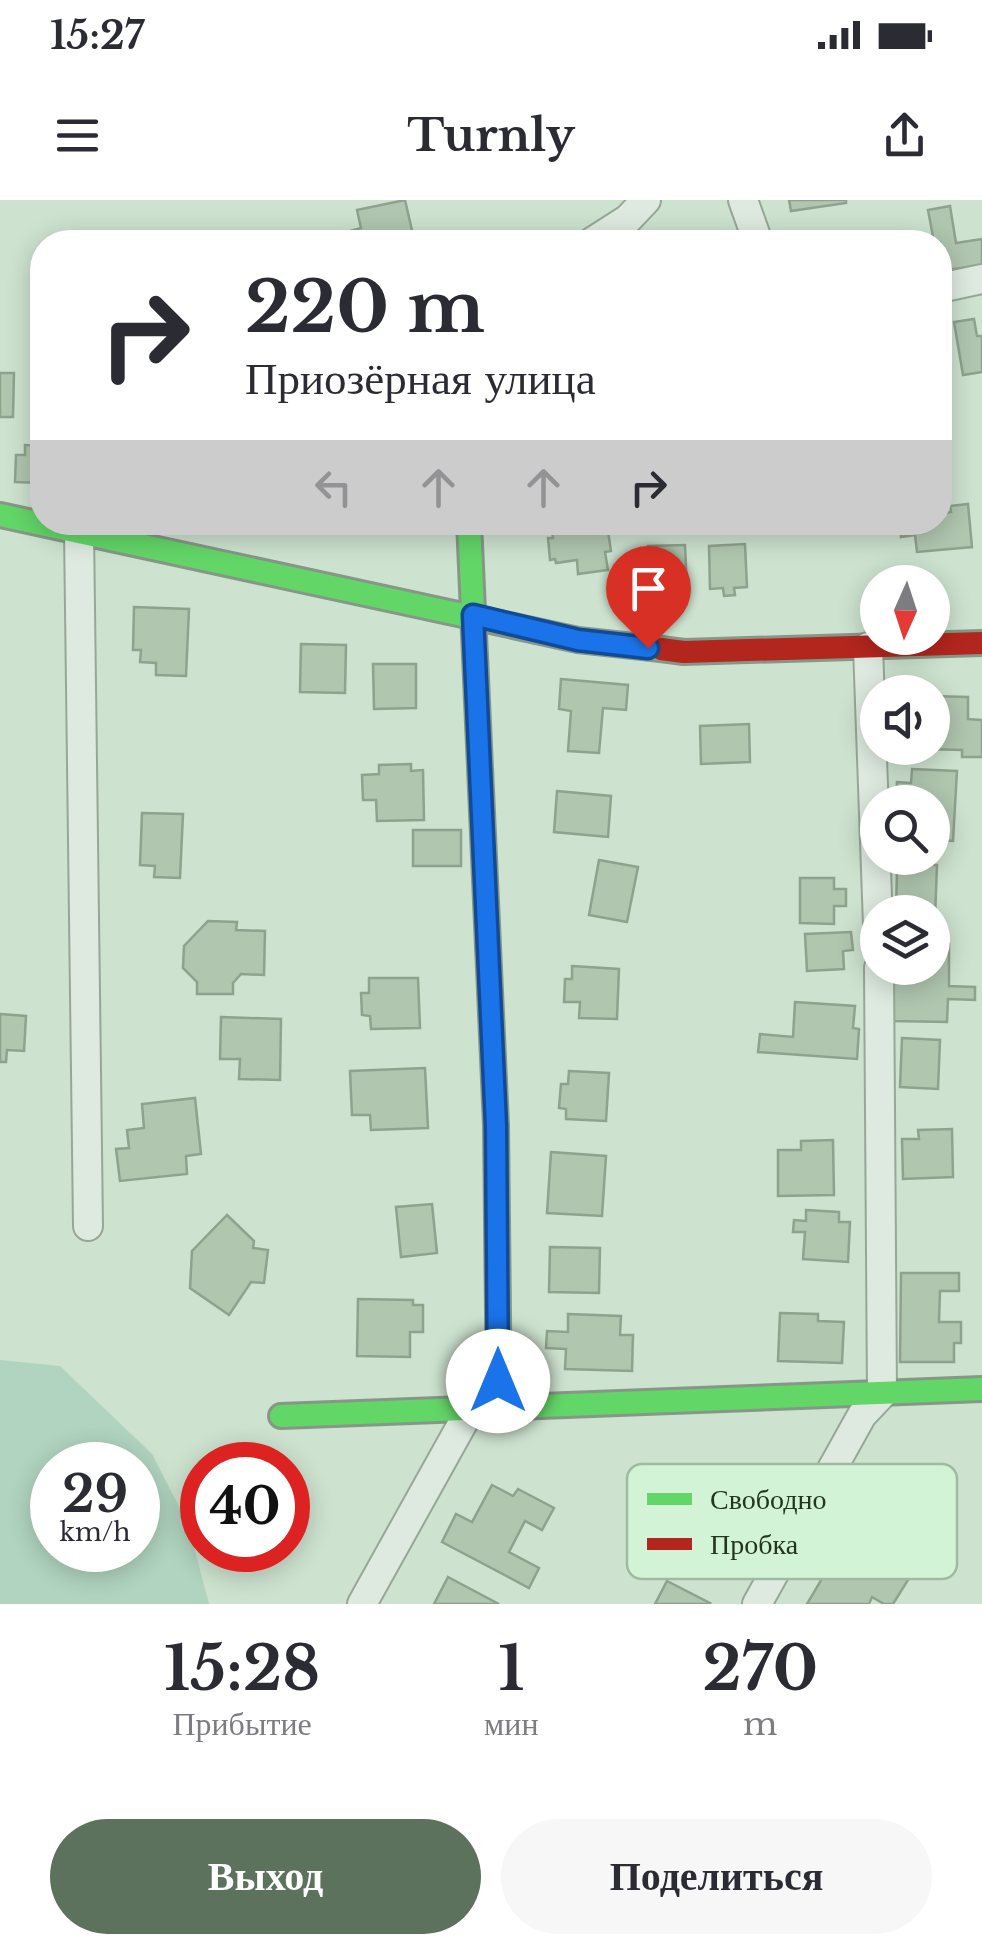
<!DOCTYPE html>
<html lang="ru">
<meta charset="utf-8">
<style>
body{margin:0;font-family:"Libre Baskerville",serif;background:#f7f7f7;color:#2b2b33;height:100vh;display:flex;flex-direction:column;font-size:38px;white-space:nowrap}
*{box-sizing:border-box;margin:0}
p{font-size:32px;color:#7c7c81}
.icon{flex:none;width:55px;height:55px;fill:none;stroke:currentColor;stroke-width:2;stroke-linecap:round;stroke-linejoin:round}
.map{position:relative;height:1404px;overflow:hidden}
.panel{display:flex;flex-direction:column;background:#fff;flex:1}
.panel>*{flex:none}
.guide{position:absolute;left:30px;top:30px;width:922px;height:305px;border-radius:40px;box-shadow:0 5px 25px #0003;background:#fff;color:#2b2b33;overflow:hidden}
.needle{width:65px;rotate:183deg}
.tools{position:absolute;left:860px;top:365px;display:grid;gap:20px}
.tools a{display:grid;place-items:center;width:90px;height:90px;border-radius:50%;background:#fff;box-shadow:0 5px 25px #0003;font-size:50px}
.speed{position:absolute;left:30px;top:1242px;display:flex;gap:20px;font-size:50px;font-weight:700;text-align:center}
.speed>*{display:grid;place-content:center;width:130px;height:130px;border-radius:50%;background:#fff;box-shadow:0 5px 25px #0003;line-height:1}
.speed small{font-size:25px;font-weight:400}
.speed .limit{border:15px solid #d22;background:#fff;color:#111}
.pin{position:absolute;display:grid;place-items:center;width:85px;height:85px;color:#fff;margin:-102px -42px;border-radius:50% 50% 50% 0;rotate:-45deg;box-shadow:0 0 10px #0007}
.pin .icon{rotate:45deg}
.me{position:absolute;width:110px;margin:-55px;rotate:0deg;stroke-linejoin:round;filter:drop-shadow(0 0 8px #0008)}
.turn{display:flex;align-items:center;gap:35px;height:210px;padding:0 50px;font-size:45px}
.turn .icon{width:130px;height:130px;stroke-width:2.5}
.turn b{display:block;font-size:70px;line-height:85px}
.lanes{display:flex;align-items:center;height:95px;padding:0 50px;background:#0003;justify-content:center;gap:50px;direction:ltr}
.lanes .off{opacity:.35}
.eta{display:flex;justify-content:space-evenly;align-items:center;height:170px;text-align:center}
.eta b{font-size:60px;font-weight:700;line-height:70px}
.primary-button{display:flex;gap:20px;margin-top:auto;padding:20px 50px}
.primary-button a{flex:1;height:115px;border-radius:60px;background:#5d725d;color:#fff;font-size:40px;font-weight:700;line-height:115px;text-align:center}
.primary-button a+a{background:#f7f7f7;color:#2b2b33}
.status{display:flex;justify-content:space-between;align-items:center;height:70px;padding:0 50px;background:#fff;direction:ltr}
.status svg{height:28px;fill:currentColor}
header{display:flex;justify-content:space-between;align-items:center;height:130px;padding:0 50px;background:#fff;font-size:45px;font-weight:700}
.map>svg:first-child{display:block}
.green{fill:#b0d4bf;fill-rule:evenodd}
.building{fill:#b0c6af;stroke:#8fa28d;stroke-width:2.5}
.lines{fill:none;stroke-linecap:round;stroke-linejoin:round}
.street-casing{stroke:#97a797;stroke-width:32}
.fast-casing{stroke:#879787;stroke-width:28}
.jam-casing{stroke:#879787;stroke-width:28}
.street{stroke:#deeadf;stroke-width:28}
.fast{stroke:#63d668;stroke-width:22}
.jam{stroke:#b3261e;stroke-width:22}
.route-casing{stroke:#114b97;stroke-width:25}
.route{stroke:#1a73e8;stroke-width:18}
.key{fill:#d3f3d7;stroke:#9ebaa0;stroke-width:2.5}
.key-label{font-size:28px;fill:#21351f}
</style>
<div class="status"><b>15:27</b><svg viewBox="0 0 49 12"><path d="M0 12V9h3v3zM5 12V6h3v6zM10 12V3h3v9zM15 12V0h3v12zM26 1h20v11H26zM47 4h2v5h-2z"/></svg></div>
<header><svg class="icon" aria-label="menu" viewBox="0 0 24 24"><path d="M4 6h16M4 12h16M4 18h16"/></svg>Turnly<svg class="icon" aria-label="share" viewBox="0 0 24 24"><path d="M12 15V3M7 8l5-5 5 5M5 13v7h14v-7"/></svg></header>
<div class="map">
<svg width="982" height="1404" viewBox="0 0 982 1404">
<rect width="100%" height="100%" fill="#cde2cf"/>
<path class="green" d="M 0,1160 L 60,1166 L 152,1254 L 188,1324 L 209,1404 L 0,1404 ZM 52,1265 L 138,1265 L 138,1350 L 52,1350 Z"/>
<g class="building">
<path d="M 405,0 L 414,39 L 399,42 L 349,42 L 347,32 L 361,28 L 357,10 Z"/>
<path d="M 789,0 L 846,0 L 846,3 L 791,11 Z"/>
<path d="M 950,6 L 956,43 L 982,39 L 982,65 L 940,71 L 940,42 L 934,42 L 928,10 Z"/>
<path d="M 974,119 L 977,136 L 982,136 L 982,172 L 963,175 L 954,122 Z"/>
<path d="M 0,173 L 14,173 L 13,217 L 0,217 Z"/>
<path d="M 25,245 L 42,246 L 42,283 L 15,282 L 16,255 L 25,255 Z"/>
<path d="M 968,304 L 972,347 L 917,352 L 915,335 L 901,337 L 900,322 L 940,322 L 940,307 L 943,306 L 944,313 L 951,312 L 950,306 Z"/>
<path d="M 551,322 L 602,322 L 603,331 L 608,331 L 611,351 L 605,352 L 608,370 L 578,374 L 577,360 L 556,363 L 555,359 L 550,360 L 548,338 L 553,338 Z"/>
<path d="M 745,344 L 747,387 L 734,388 L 735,395 L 724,396 L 723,388 L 710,389 L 709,346 Z"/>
<path d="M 685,345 L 687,390 L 664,387 L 660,393 L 654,393 L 649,388 L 648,346 Z"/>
<path d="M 134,407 L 189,409 L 186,476 L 156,475 L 156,463 L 140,462 L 141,450 L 133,450 Z"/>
<path d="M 301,444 L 346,445 L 345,493 L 300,492 Z"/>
<path d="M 373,464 L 416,464 L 416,508 L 374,509 Z"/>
<path d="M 561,479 L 628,485 L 626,510 L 603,508 L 599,553 L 568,551 L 571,511 L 559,509 Z"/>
<path d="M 932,496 L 968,497 L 968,519 L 982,520 L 982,557 L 962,557 L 962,550 L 883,548 L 932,548 Z"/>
<path d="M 749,524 L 750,562 L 701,564 L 700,526 Z"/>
<path d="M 411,564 L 411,571 L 423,570 L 424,620 L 377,621 L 376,600 L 363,600 L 362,575 L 379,574 L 379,565 Z"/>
<path d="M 912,569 L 957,571 L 953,641 L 932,640 L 932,602 L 896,602 L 897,582 L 911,583 Z"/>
<path d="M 557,591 L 611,596 L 608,637 L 554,632 Z"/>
<path d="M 142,613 L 183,614 L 180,678 L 154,677 L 155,666 L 140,665 Z"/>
<rect x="413" y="630" width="48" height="36"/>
<path d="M 599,660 L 638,667 L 627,722 L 589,715 Z"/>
<path d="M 916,664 L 937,665 L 935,718 L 932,712 L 896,712 L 897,670 L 915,670 Z"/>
<path d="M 800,678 L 834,678 L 834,689 L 846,689 L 846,706 L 834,706 L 834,724 L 800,723 Z"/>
<path d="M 208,721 L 237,722 L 236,730 L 265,731 L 264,775 L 241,774 L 233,783 L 233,794 L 197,794 L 197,782 L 183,768 L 184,746 Z"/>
<path d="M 851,732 L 853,750 L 843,751 L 844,769 L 807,771 L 805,734 Z"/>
<path d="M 932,744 L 949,744 L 949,786 L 975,787 L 975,800 L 948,799 L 947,822 L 892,821 L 893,768 L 932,768 Z"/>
<path d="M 572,766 L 619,769 L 617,819 L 579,818 L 580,802 L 564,802 L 565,779 L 572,779 Z"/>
<path d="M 369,778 L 418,778 L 420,828 L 371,829 L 370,816 L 362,815 L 361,793 L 369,793 Z"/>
<path d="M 795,802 L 855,806 L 853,828 L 859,829 L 857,859 L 758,852 L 760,834 L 793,837 Z"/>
<path d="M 0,814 L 26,816 L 24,851 L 7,850 L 6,862 L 0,862 Z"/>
<path d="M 221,817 L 281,819 L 280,880 L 239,879 L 240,859 L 220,859 Z"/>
<path d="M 902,838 L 940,840 L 938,889 L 900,887 Z"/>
<path d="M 425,868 L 428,928 L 371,930 L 370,915 L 352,915 L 350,871 Z"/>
<path d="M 569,871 L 609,873 L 606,921 L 566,919 L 566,909 L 559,908 L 561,884 L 568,884 Z"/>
<path d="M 195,898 L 201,954 L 186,956 L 187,974 L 120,981 L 116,949 L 129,948 L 127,930 L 144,928 L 142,904 Z"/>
<path d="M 952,929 L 953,977 L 903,979 L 902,939 L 919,939 L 918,930 Z"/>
<path d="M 833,940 L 834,995 L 778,996 L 778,950 L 801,950 L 801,941 Z"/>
<path d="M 551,952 L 606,956 L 602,1016 L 547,1013 Z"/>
<path d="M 432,1004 L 437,1053 L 401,1057 L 396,1007 Z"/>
<path d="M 806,1010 L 839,1012 L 839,1022 L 850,1022 L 848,1062 L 803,1059 L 805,1032 L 793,1032 L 794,1020 L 806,1021 Z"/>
<path d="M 227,1015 L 254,1041 L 253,1048 L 268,1050 L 264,1083 L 251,1082 L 229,1115 L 190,1088 L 192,1051 Z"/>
<path d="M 550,1047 L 600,1048 L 599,1093 L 549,1092 Z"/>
<path d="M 901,1073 L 959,1073 L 959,1091 L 940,1091 L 939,1122 L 961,1122 L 961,1143 L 954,1143 L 954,1162 L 900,1162 Z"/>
<path d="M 358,1099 L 413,1100 L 413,1105 L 423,1105 L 423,1132 L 410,1132 L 410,1157 L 357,1156 Z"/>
<path d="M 780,1113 L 818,1114 L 818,1121 L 844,1122 L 842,1163 L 778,1161 Z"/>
<path d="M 568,1114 L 621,1116 L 620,1135 L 633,1135 L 632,1171 L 565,1169 L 566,1149 L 546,1148 L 547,1131 L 568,1132 Z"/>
<path d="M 492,1285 L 513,1296 L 518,1289 L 554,1308 L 542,1330 L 525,1321 L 509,1352 L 539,1368 L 529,1388 L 442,1342 L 456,1314 L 472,1322 Z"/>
<path d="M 831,1334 L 908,1380 L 893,1404 L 884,1404 L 872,1397 L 869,1404 L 807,1404 L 833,1360 L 820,1353 Z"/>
<path d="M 448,1377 L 499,1404 L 434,1404 Z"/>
<path d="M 667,1381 L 710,1403 L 709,1404 L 655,1404 Z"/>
</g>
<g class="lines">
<defs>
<g id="street">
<path d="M 743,0 L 758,42"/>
<path d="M 592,42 L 628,19 L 646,0"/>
<path d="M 940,88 L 982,79"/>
<path d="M 79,331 L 88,1026"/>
<path d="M 868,447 L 878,725"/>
<path d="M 362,1404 L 470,1210"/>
<path d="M 757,1404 L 862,1215 L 882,1194 L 879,768"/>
</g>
<g id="fast">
<path d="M 0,315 L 578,440 L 661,449"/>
<path d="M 469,322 L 496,925 L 499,1209"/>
<path d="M 281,1216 L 982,1189"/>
</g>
<path id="jam" d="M 661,449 L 684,452 L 982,443"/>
</defs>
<use href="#street" class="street-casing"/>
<use href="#fast" class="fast-casing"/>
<use href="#jam" class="jam-casing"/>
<use href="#street" class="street"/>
<use href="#fast" class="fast"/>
<use href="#jam" class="jam"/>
</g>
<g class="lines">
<defs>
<path id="route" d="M 498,1181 L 496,926 L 473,415 L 578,440 L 648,448"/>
</defs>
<use href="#route" class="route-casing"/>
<use href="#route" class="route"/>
</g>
<rect x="627" y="1264" width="330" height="115" rx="15" class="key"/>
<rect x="647" y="1293" width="45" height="12" fill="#63d668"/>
<rect x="647" y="1338" width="45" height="12" fill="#b3261e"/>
<g class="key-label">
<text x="710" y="1309">Свободно</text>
<text x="710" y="1354">Пробка</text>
</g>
</svg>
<div class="tools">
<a><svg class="needle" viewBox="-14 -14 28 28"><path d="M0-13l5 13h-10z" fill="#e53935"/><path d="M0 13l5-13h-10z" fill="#7c7c81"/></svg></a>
<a><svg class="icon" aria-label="sound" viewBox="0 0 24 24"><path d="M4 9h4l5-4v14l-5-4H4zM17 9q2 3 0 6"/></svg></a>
<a><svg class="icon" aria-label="search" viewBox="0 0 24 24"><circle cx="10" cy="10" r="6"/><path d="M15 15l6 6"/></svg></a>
<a><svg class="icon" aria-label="layers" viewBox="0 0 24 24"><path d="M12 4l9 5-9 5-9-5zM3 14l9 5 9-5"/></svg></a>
</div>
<div class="speed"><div>29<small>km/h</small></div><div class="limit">40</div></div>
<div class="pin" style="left:648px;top:448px;background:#d93025"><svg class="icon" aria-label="arrive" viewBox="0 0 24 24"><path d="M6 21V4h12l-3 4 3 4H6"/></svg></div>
<svg class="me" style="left:498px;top:1181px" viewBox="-20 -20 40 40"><circle r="19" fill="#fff"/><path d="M0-13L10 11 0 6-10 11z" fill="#1a73e8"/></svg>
<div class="guide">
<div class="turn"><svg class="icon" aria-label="right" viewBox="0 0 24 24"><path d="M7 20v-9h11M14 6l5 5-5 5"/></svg><div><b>220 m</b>Приозёрная улица</div></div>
<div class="lanes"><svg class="icon off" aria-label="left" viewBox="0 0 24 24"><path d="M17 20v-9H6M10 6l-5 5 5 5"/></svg><svg class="icon off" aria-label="ahead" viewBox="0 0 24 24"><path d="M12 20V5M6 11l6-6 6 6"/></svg><svg class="icon off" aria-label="ahead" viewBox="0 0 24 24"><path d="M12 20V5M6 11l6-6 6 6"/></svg><svg class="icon" aria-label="right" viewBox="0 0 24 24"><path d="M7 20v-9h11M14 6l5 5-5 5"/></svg></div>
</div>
</div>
<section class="panel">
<div class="eta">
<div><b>15:28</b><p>Прибытие</p></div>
<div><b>1</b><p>мин</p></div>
<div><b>270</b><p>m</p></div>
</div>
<div class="primary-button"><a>Выход</a><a>Поделиться</a></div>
</section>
